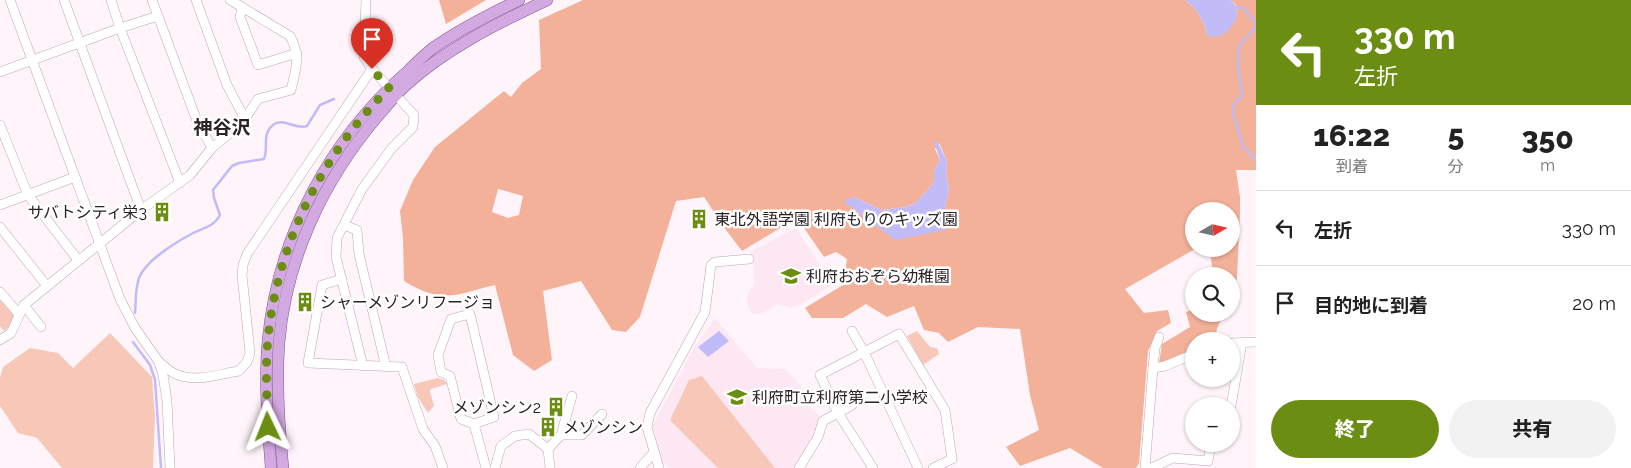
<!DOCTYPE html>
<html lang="ja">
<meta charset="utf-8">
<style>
body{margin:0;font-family:Raleway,"Noto Sans JP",sans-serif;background:#f2f2f2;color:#222;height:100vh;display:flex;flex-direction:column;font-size:19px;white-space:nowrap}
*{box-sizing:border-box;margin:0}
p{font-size:16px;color:#767676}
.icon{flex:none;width:28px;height:28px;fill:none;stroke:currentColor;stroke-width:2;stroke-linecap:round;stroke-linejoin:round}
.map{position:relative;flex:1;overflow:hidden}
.sheet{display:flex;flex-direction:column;background:#fff;width:375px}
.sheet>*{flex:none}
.guide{background:#6b8d12;color:#fff;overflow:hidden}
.needle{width:32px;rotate:81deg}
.fabs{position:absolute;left:1185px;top:202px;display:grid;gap:10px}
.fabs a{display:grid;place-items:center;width:55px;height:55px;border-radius:50%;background:#fff;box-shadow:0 1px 4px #0004;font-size:25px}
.pin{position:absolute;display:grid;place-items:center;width:42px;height:42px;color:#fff;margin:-51px -21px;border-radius:50% 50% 50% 0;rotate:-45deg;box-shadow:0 0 5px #0007}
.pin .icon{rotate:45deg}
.me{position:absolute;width:55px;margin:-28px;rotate:358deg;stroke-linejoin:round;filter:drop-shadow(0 0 4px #0008)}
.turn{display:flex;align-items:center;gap:18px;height:105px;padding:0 15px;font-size:22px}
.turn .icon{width:65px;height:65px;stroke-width:2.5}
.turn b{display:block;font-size:35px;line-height:42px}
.eta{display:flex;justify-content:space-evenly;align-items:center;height:85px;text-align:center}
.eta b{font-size:30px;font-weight:800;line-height:35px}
.action{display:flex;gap:10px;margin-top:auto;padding:10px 15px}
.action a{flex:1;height:58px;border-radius:30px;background:#6b8d12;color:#fff;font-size:20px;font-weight:800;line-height:58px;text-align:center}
.action a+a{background:#f2f2f2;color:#222}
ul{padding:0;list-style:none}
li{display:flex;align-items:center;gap:15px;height:75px;padding:0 15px;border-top:1px solid #e0e0e0}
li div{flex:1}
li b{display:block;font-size:19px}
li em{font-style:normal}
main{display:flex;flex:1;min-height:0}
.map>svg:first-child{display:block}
.built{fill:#fce7f2}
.green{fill:#f7c8b7}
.forest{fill:#f3b199;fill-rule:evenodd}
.water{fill:#c1bcf8}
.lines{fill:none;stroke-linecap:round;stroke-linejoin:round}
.stream{stroke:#c1bcf8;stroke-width:2.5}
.minor-casing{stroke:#bfa6b3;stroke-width:10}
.major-casing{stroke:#855593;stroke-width:12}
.minor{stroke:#fff;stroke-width:9}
.major{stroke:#d3a9e1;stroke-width:11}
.route{stroke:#6b8d12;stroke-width:9;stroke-dasharray:0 16.2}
.labels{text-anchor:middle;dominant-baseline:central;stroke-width:5;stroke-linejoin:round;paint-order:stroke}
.poi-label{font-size:16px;fill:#2b2227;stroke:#fff;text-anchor:start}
.quarter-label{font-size:19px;font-weight:bold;fill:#2b2227;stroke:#fff}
</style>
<main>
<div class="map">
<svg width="1256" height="468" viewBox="0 0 1256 468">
<rect width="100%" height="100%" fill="#fff4f9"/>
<g class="built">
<path d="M 796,228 L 833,285 L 801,304 L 791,308 L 778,304 L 761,314 L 753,314 L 748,306 L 747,299 L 748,293 L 754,285 L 754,267 L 750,252 Z"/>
<path d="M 715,318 L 757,368 L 785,369 L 802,387 L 809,407 L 819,415 L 815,434 L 794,468 L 670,468 L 662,462 L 653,425 L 694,348 Z"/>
</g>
<g class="green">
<path d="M 0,300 L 14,316 L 10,326 L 4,331 L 0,326 Z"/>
<path d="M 917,331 L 930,347 L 937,348 L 939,354 L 923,365 L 907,336 Z"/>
<path d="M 110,333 L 152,377 L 155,416 L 153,468 L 62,468 L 37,438 L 18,433 L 0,406 L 0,378 L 3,367 L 30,348 L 58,353 L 73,368 Z"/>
<path d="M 702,376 L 775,468 L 718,468 L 670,420 L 689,380 Z"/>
<path d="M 438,378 L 444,380 L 447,384 L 431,389 L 430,391 L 434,406 L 428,413 L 418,397 L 414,384 Z"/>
</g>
<g class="forest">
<path d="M 439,0 L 486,0 L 446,24 Z"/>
<path d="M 583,0 L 1185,0 C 1197,9 1204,20 1207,35 C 1217,30 1236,26 1237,13 C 1238,6 1235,3 1230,0 L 1256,0 L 1256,170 L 1236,170 L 1240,197 L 1240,213 L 1237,279 L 1231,293 L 1231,276 L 1213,276 L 1211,257 L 1197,249 L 1231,249 L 1231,211 L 1194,211 L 1194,249 L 1195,249 L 1125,289 L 1144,313 L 1168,310 L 1171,323 L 1157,331 L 1148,351 L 1139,463 L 1136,468 L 1103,468 L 1070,448 L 1020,466 L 1006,447 L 1039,430 L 1030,395 L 1020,329 L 978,327 L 948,342 L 939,333 L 924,330 L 914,306 L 887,317 L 866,304 L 843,318 L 812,318 L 805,308 L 843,285 L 847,259 L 836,252 L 824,257 L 797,218 L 742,251 L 726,230 L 704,197 L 676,201 L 640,317 L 626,332 L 612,330 L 581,281 L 543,291 L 552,360 L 534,371 L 513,355 L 495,285 C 477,289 456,298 437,295 C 425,293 414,287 404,281 L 403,238 L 400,211 L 413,180 L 435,147 L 504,91 L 511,97 L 522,83 L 541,69 L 539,20 ZM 939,143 L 947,161 L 946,173 L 949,190 L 945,207 L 947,227 L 886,233 C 879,226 870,222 863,216 C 857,211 853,206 846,204 L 854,197 L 882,210 L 905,207 L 911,205 L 917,202 L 934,182 L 934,171 L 940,160 L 935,149 ZM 498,189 L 523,196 L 519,215 L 508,218 L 492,212 Z"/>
<path d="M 1194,309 L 1194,314 L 1223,314 L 1217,329 L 1215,339 L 1210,341 L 1194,341 L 1194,349 L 1174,359 L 1159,363 L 1162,344 L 1190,327 L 1186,312 Z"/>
</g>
<g class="water">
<path d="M 1185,0 L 1230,0 C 1244,9 1235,26 1224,34 C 1220,36 1216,37 1212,37 L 1207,35 C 1204,20 1197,9 1185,0 Z"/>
<path d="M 937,141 L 947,161 L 946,173 L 949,190 L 945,207 L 947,227 L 945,230 L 895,240 C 885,232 876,225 865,218 C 858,213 854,207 846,204 L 845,201 L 847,199 L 854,197 L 882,210 L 905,207 L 911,205 L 917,202 L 934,182 L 934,171 L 940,160 L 934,142 Z"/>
<path d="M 719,331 L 729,341 L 708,357 L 698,347 Z"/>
</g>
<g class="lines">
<g class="stream">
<path d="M 1236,7 L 1244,8 L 1256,24"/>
<path d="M 1256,27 L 1239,46 L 1238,69 L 1242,93 L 1240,98 L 1235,103 L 1233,113 L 1243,146 L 1256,160"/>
<path d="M 135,313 C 136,301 135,290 139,278 C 146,260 178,241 195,232 C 205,228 215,225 220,215 L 214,198 L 213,190 L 232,166 L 239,163 L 264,159 C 269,147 261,135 273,125 C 283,117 295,130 307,126 L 320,105 L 334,99"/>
<path d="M 133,342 L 150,365 L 155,380 L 161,468"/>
</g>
<defs>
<g id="minor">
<path d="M 10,0 L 120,299 L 135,328 L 159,362 L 163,375 L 167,401 L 170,468"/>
<path d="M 64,0 L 141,210"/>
<path d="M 111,0 L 120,28 L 158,16"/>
<path d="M 152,0 L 197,121 L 212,148"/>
<path d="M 196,0 L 227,85 L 245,119"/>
<path d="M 242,7 L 240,17 L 258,65 L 297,53"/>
<path d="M 0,72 L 120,28 L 180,183"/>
<path d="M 0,125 L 28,195 L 78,260"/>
<path d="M 0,205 L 75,177"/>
<path d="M 344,225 L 357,230 L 359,254 L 386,367"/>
<path d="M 0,227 L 47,286"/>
<path d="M 342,279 L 322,285 L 308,363 L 402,367 L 423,429 L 435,446 L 443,468"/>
<path d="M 0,292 L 19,314"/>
<path d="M 24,305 L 41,327"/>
<path d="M 470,314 L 494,417 L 474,424 L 461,419 L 450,376 L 441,372 L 438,355 L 451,319 Z"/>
<path d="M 852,331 L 864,352 L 918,468"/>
<path d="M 0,340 L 11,333 L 24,305 L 141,210 L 190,175 L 212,148 L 242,123 L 258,99 L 291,90 C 296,69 301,56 290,36 L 230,0"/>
<path d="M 1231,343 L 1256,342"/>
<path d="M 159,362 C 164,366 170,372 176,374 C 195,383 219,374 239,371 L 247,362 L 250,353 L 242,275 L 243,265 L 247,254 L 372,69"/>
<path d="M 363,366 L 336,257 L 337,238 L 362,189 L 392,148 L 413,127 L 414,115 L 372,69 L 364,57 L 366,0"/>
<path d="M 1153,368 L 1165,366 L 1194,354"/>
<path d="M 1231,406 L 1242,343"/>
<path d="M 474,424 L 486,468"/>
<path d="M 561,435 L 582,435 L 602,414"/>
<path d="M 495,468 L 501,446 L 515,436 L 529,434 L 548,449"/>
<path d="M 550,468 L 548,449 L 561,435 L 572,396"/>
<path d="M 640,468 L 654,452"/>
<path d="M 659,468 L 647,427 L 650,413 L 705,312 L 711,265 L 715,262 L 749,259"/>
<path d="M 799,468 L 818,437 L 823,421 L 852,405"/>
<path d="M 873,468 L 838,413 L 820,375 L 899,334 L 945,410 L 952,459 L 933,468"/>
<path d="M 1145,468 L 1153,368 L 1155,348 L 1159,337"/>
<path d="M 1151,468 L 1173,458 L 1208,461 L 1211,444"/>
</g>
<g id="major">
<path d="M 271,468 C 268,425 264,382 268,340 C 278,236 330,139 408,71 C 416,63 424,55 433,48 C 460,29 490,14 519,0"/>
<path d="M 283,468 C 279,427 276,385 279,343 C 286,259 323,181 377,117 C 386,107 395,95 405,86 C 445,49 498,23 547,0"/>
</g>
</defs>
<use href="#minor" class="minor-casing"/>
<use href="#major" class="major-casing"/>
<use href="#minor" class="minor"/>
<use href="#major" class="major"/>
</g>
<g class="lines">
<path class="route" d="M 268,427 C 267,398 265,368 268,339 C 277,244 322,155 389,88 L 372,69"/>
</g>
<defs>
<symbol id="building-bare" viewBox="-9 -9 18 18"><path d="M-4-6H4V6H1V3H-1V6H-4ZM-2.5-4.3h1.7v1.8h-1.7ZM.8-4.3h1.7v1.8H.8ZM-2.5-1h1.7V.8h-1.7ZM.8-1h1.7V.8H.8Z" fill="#6b8d12" stroke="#fff" stroke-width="2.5" paint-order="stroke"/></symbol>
<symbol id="school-bare" viewBox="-9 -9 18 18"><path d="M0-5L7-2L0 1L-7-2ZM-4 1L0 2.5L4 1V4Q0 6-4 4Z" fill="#6b8d12" stroke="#fff" stroke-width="2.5" paint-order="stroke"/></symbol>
</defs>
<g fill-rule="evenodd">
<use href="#building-bare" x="148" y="198" width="28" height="28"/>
<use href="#building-bare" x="685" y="205" width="28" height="28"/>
<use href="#school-bare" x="777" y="262" width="28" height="28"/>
<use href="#building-bare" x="291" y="288" width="28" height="28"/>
<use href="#school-bare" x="723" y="383" width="28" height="28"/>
<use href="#building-bare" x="542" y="393" width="28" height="28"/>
<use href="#building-bare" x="534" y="413" width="28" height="28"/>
</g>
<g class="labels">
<g class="poi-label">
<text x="147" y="212" text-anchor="end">サバトシティ栄3</text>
<text x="714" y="219">東北外語学園 利府もりのキッズ園</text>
<text x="806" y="276">利府おおぞら幼稚園</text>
<text x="320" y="302">シャーメゾンリフージョ</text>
<text x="752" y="397">利府町立利府第二小学校</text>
<text x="541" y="407" text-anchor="end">メゾンシン2</text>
<text x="563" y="427">メゾンシン</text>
</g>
<g class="quarter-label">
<text x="222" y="127">神谷沢</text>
</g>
</g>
</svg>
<div class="fabs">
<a><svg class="needle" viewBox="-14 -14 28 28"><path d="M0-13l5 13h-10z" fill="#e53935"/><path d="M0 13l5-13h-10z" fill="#767676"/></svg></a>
<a><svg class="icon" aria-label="search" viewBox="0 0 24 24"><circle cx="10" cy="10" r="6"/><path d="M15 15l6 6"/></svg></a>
<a>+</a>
<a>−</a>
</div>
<div class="pin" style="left:372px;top:69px;background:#d93025"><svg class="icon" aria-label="arrive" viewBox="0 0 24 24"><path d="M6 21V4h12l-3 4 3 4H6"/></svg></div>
<svg class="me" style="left:268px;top:427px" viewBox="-20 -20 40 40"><path d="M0-17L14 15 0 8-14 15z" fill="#6b8d12" stroke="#fff" stroke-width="4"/></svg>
</div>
<section class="sheet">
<div class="guide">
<div class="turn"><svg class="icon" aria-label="left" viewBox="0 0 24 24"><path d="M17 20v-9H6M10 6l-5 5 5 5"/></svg><div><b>330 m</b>左折</div></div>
</div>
<div class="eta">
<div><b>16:22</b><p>到着</p></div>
<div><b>5</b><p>分</p></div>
<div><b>350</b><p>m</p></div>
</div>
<ul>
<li><svg class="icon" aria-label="left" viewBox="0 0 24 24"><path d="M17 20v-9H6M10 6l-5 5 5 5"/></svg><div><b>左折</b></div><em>330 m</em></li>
<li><svg class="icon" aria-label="arrive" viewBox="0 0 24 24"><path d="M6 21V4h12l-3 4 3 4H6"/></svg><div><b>目的地に到着</b></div><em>20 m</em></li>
</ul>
<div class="action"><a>終了</a><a>共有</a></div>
</section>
</main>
